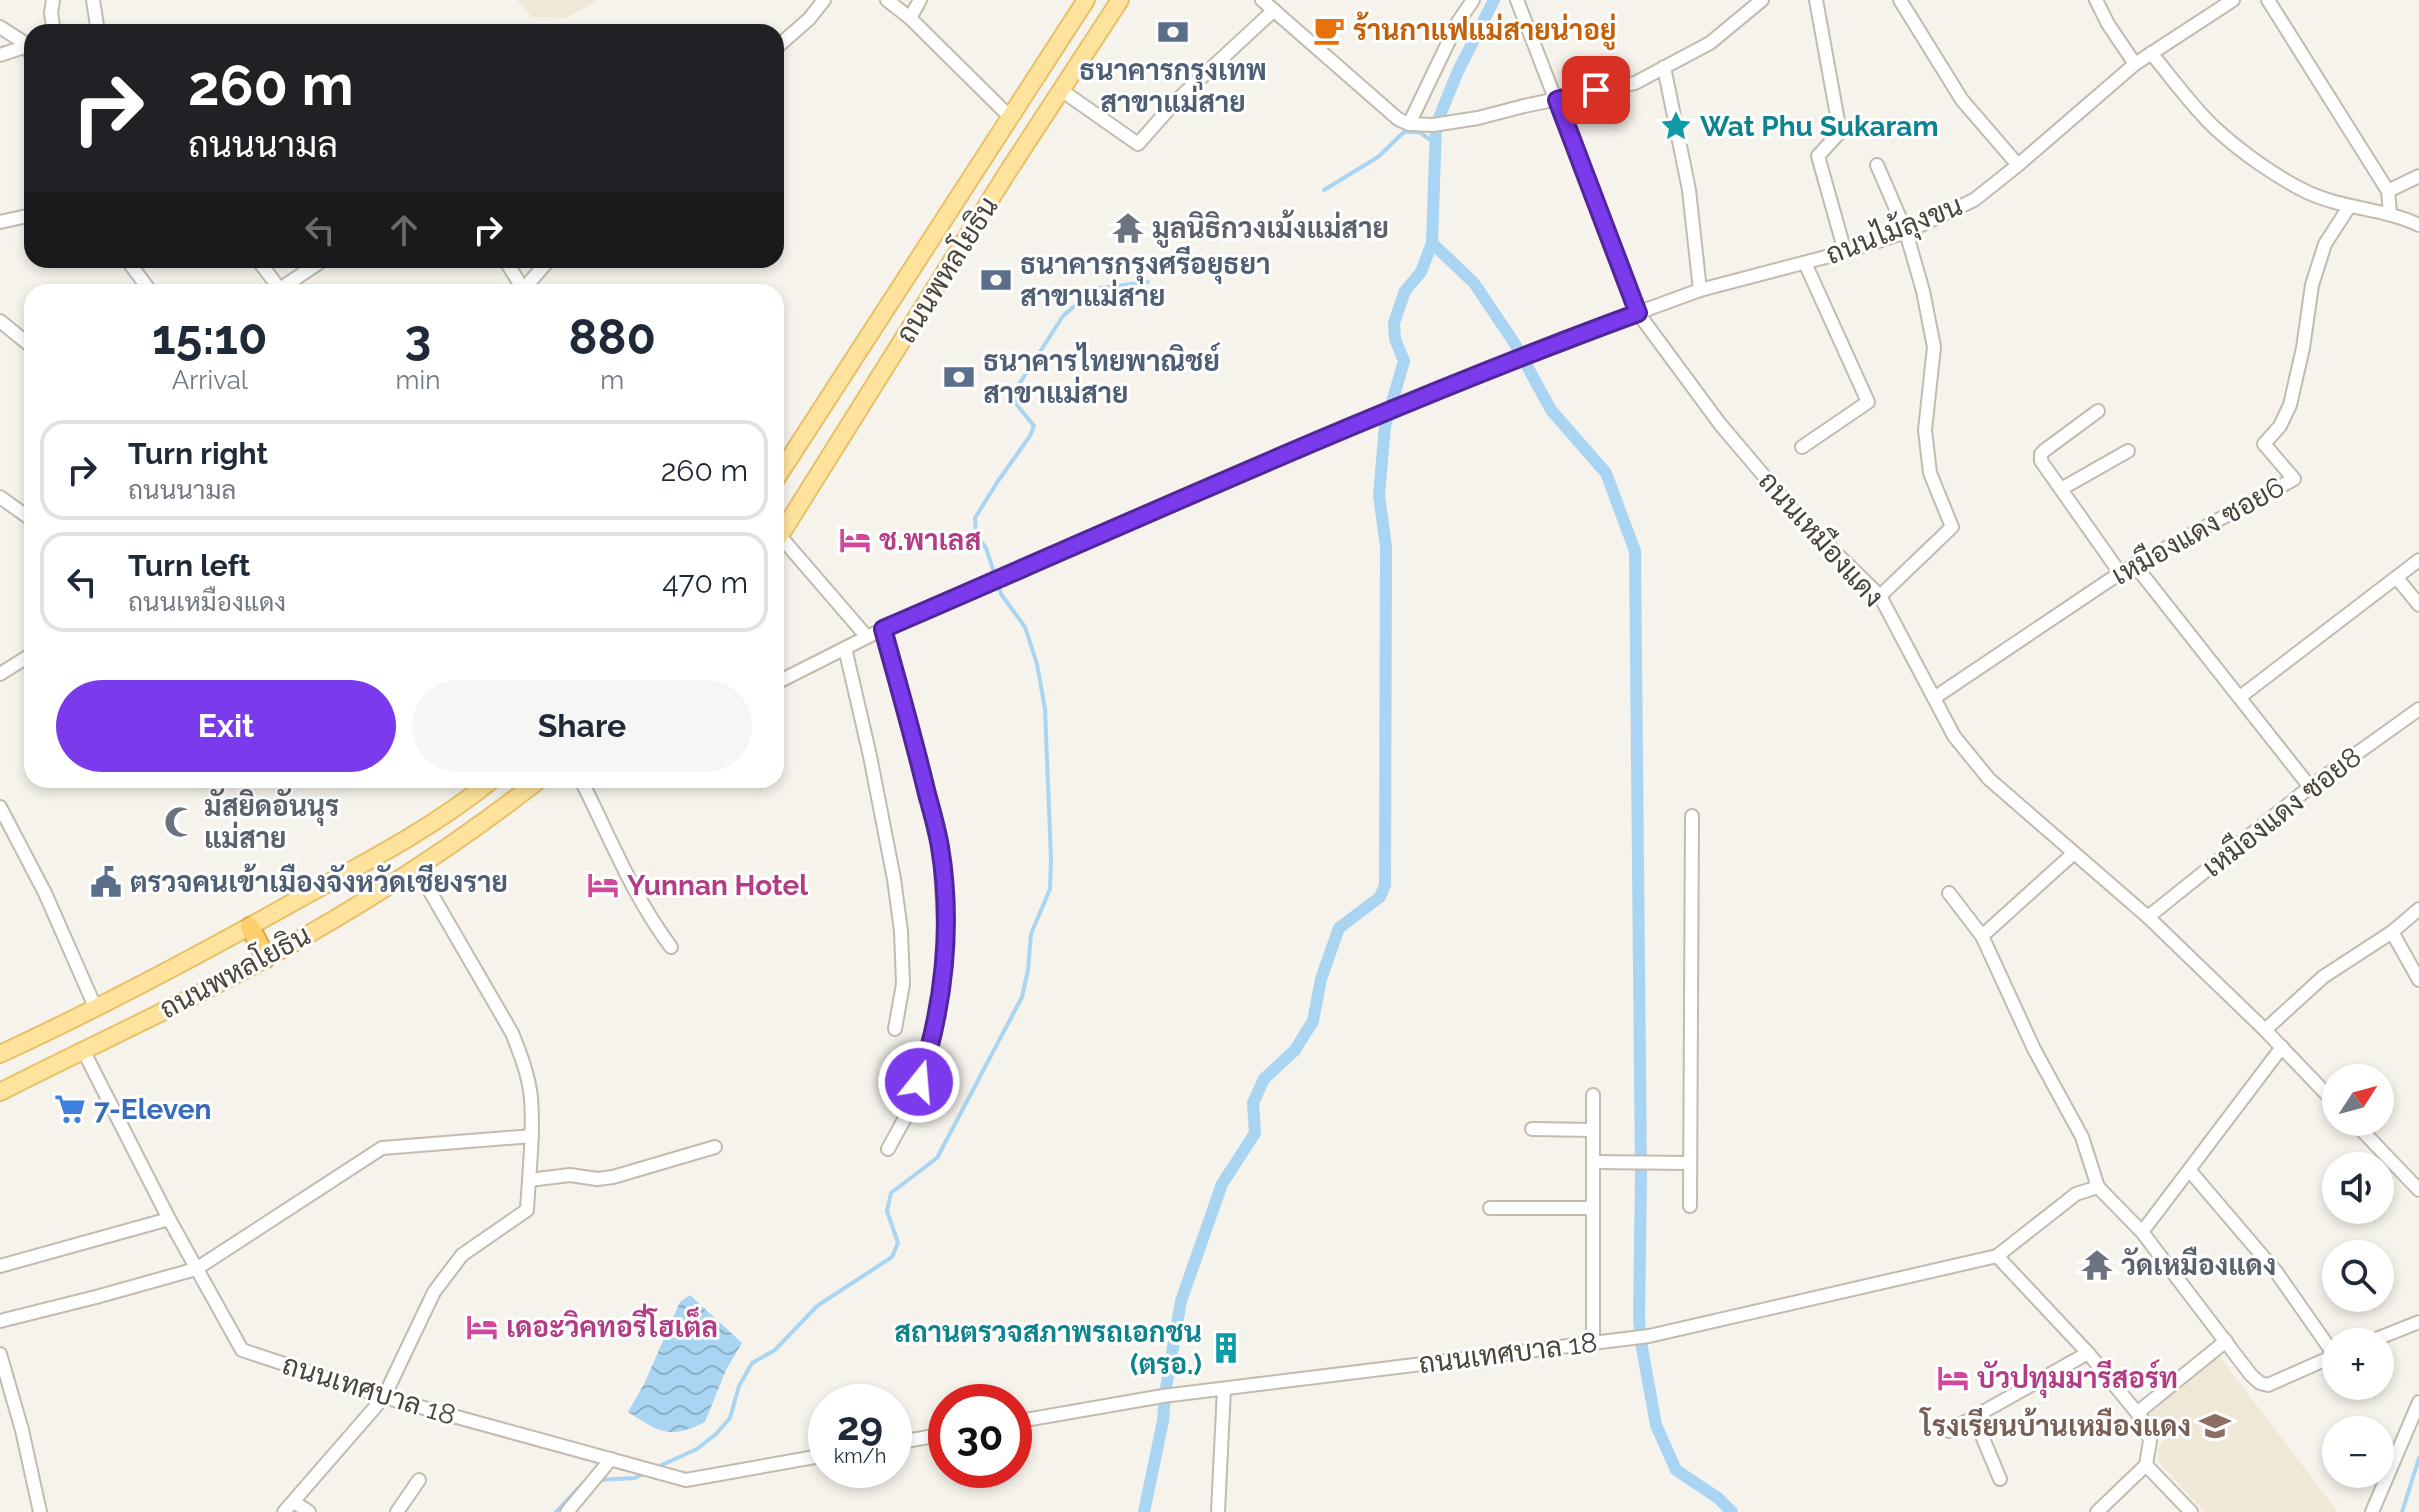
<!DOCTYPE html>
<meta charset="utf-8">
<style>
body{margin:0;font-family:Raleway,Sarabun,sans-serif;background:#f6f6f7;color:#1f2937;height:100vh;display:flex;flex-direction:column;font-size:30px;white-space:nowrap}
*{box-sizing:border-box;margin:0}
p{font-size:26px;color:#747a83}
.icon{flex:none;width:44px;height:44px;fill:none;stroke:currentColor;stroke-width:2;stroke-linecap:round;stroke-linejoin:round}
.map{position:relative;flex:1;overflow:hidden}
.panel{position:absolute;left:24px;top:284px;width:760px;height:504px;display:flex;flex-direction:column;background:#fff;border-radius:24px;box-shadow:0 4px 12px #0003}
.panel>*{flex:none}
.hud{position:absolute;left:24px;top:24px;width:760px;height:244px;border-radius:24px;box-shadow:0 4px 12px #0003;background:#202124;color:#fff;overflow:hidden}
.needle{width:52px;rotate:54deg}
.buttons{position:absolute;left:2322px;top:1064px;display:grid;gap:16px}
.buttons a{display:grid;place-items:center;width:72px;height:72px;border-radius:50%;background:#fff;box-shadow:0 4px 12px #0003;font-size:40px}
.speed{position:absolute;left:808px;top:1384px;display:flex;gap:16px;font-size:40px;font-weight:700;text-align:center}
.speed>*{display:grid;place-content:center;width:104px;height:104px;border-radius:50%;background:#fff;box-shadow:0 4px 12px #0003;line-height:1}
.speed small{font-size:20px;font-weight:400}
.speed .limit{border:12px solid #d22;background:#fff;color:#111}
.pin{position:absolute;display:grid;place-items:center;width:68px;height:68px;color:#fff;margin:-34px;border-radius:16px;box-shadow:0 4px 12px #0006}
.me{position:absolute;width:88px;margin:-44px;rotate:17deg;stroke-linejoin:round;filter:drop-shadow(0 0 6px #0008)}
.turn{display:flex;align-items:center;gap:28px;height:168px;padding:0 32px;font-size:36px}
.turn .icon{width:104px;height:104px;stroke-width:2.5}
.turn b{display:block;font-size:56px;line-height:68px}
.lanes{display:flex;align-items:center;height:76px;padding:0 32px;background:#0003;justify-content:center;gap:40px;direction:ltr}
.lanes .off{opacity:.35}
.eta{display:flex;justify-content:space-evenly;align-items:center;height:136px;text-align:center}
.eta b{font-size:48px;font-weight:700;line-height:56px}
.cta{display:flex;gap:16px;margin-top:auto;padding:16px 32px}
.cta a{flex:1;height:92px;border-radius:48px;background:#7c3aed;color:#fff;font-size:32px;font-weight:700;line-height:92px;text-align:center}
.cta a+a{background:#f6f6f7;color:#1f2937}
ul{padding:0;list-style:none}
li{display:flex;align-items:center;gap:24px;height:100px;margin:0 16px 12px;padding:0 16px;border:4px solid #e0e1e3;border-radius:24px}
li div{flex:1}
li b{display:block;font-size:30px}
li em{font-style:normal}
.map>svg:first-child{display:block}
.education{fill:#efe8d6}
.water{fill:url(#water-waves)}
.lines{fill:none;stroke-linecap:round;stroke-linejoin:round}
.stream{stroke:#a9d4f2;stroke-width:4}
.canal{stroke:#a9d4f2;stroke-width:12}
.minor-casing{stroke:#c2bbae;stroke-width:16}
.major-casing{stroke:#e6c16a;stroke-width:20}
.highway-casing{stroke:#e0a43c;stroke-width:22}
.minor{stroke:#fff;stroke-width:12}
.major{stroke:#ffe39c;stroke-width:16}
.highway{stroke:#ffcf6e;stroke-width:18}
.route-casing{stroke:#51269a;stroke-width:20}
.route{stroke:#7c3aed;stroke-width:14}
.labels{text-anchor:middle;dominant-baseline:central;stroke-width:6;stroke-linejoin:round;paint-order:stroke}
.food-label{font-size:28px;font-weight:bold;fill:#c56008;stroke:#fff;text-anchor:start}
.service-label{font-size:28px;font-weight:bold;fill:#4e5e75;stroke:#fff;text-anchor:start}
.culture-label{font-size:28px;font-weight:bold;fill:#0d838f;stroke:#fff;text-anchor:start}
.worship-label{font-size:28px;font-weight:bold;fill:#5b616d;stroke:#fff;text-anchor:start}
.street-label{font-size:28px;fill:#4b4439;stroke:#fff}
.hotel-label{font-size:28px;font-weight:bold;fill:#b23c85;stroke:#fff;text-anchor:start}
.shop-label{font-size:28px;font-weight:bold;fill:#366cbe;stroke:#fff;text-anchor:start}
.education-label{font-size:28px;font-weight:bold;fill:#785e54;stroke:#fff;text-anchor:end}
</style>
<div class="map">
<svg width="2419" height="1512" viewBox="0 0 2419 1512">
<defs>
<pattern id="water-waves" width="16" height="10" patternUnits="userSpaceOnUse" patternTransform="scale(2)"><rect width="16" height="10" fill="#a9d4f2"/><path d="M0 5q4-4 8 0t8 0" fill="none" stroke="#8caec5"/></pattern>
</defs>
<rect width="100%" height="100%" fill="#f6f3ec"/>
<g class="education">
<path d="M 517,0 L 598,0 L 566,18 L 532,17 Z"/>
<path d="M 2219,1356 L 2338,1512 L 2204,1512 L 2158,1461 L 2159,1447 L 2166,1438 L 2149,1414 Z"/>
</g>
<path class="water" d="M 690,1295 L 742,1343 L 726,1370 L 705,1422 C 669,1440 660,1432 628,1412 L 644,1384 L 680,1302 Z"/>
<g class="lines">
<g class="stream">
<path d="M 1324,190 L 1378,157 L 1404,132 L 1419,132 L 1435,143"/>
<path d="M 655,1468 L 697,1449 L 716,1434 L 730,1418 L 739,1386 L 752,1363 L 775,1350 L 817,1306 L 892,1257 L 898,1243 L 887,1211 L 891,1193 L 937,1158 L 1022,997 L 1028,970 L 1031,934 L 1050,889 L 1051,859 L 1045,709 L 1037,664 L 1025,627 L 1001,594 L 986,548 L 976,534 L 975,518 L 998,481 L 1030,436 L 1034,426 L 1017,405 L 1016,389 L 1063,316 L 1086,296 L 1100,288 L 1148,282"/>
<path d="M 598,1480 L 635,1478 L 647,1472"/>
<path d="M 556,1512 L 586,1480"/>
<path d="M 2402,1512 L 2419,1458"/>
</g>
<g class="canal">
<path d="M 1432,243 L 1474,283 L 1515,344 L 1551,410 L 1606,473 L 1635,551 L 1641,1176 L 1639,1318 L 1641,1342 L 1656,1425 L 1676,1470 L 1718,1498 L 1732,1512"/>
<path d="M 1144,1512 L 1163,1421 L 1165,1394 L 1181,1301 L 1222,1184 L 1255,1133 L 1253,1103 L 1264,1079 L 1295,1050 L 1313,1021 L 1321,979 L 1339,928 L 1380,897 L 1385,885 L 1386,547 L 1379,495 L 1385,426 L 1404,361 L 1395,339 L 1394,323 L 1405,291 L 1421,272 L 1432,243 L 1436,125 L 1458,71 L 1494,0"/>
</g>
<defs>
<g id="minor">
<path d="M 53,0 L 51,13 L 54,32"/>
<path d="M 93,0 L 98,32"/>
<path d="M 887,0 L 910,18 L 1010,117"/>
<path d="M 1262,0 L 1398,119 L 1409,124 L 1433,125 L 1478,118 L 1524,106 L 1635,83 L 1710,43 L 1762,0"/>
<path d="M 1517,0 L 1638,313 L 1720,424 L 1797,515 L 1880,596 L 1954,736 L 1989,779 L 2148,917 L 2265,1030 L 2336,1104"/>
<path d="M 1816,0 L 1840,132 L 1818,156 L 1845,252"/>
<path d="M 1900,0 L 1962,100 L 2018,165"/>
<path d="M 2096,0 L 2108,24 L 2135,64"/>
<path d="M 2268,0 L 2388,191 L 2390,213"/>
<path d="M 910,18 L 920,0"/>
<path d="M 0,27 L 31,47"/>
<path d="M 776,48 L 809,19 L 824,0"/>
<path d="M 2151,53 C 2172,78 2192,107 2216,129 C 2241,152 2276,177 2307,192 C 2343,209 2383,208 2419,225"/>
<path d="M 0,55 L 27,46 L 32,57"/>
<path d="M 1664,67 L 1689,190 L 1700,290"/>
<path d="M 1061,90 L 1138,144 L 1176,101 L 1274,10"/>
<path d="M 1409,124 L 1458,22 L 1473,0"/>
<path d="M 1877,165 L 1906,232 L 1923,291 L 1934,347 L 1925,430 L 1930,473 L 1952,527 L 1880,596"/>
<path d="M 2388,191 L 2419,176"/>
<path d="M 0,222 L 32,215"/>
<path d="M 127,260 L 151,292"/>
<path d="M 258,260 L 282,292"/>
<path d="M 505,260 L 525,292"/>
<path d="M 280,289 L 323,260"/>
<path d="M 521,292 L 549,260"/>
<path d="M 0,321 L 32,347"/>
<path d="M 2098,411 L 2045,450 L 2041,454 L 2041,461 L 2120,573"/>
<path d="M 1802,447 L 1868,402 L 1805,263"/>
<path d="M 2061,489 L 2128,451"/>
<path d="M 0,497 L 32,520"/>
<path d="M 780,536 L 867,637"/>
<path d="M 2134,564 L 2310,787"/>
<path d="M 2397,578 L 2419,605"/>
<path d="M 883,629 L 919,759 L 940,848 L 945,946 L 943,988 L 927,1057 L 911,1107 L 888,1149"/>
<path d="M 845,648 L 870,756 L 894,879 L 901,931 L 903,984 L 895,1029"/>
<path d="M 0,674 L 32,654"/>
<path d="M 776,683 L 883,629 L 1382,414 L 1525,354 L 1700,290 L 1845,252 L 1906,232 L 1974,200 L 2018,165 L 2135,64 L 2233,0"/>
<path d="M 2240,697 L 2419,560"/>
<path d="M 1934,698 L 2120,573 L 2294,479 L 2264,444 L 2280,426 L 2290,405 L 2303,348 L 2312,285 L 2325,244 L 2349,207"/>
<path d="M 581,780 C 610,837 632,895 671,947"/>
<path d="M 0,807 L 45,893 L 96,1009"/>
<path d="M 2074,853 L 1982,936 L 2034,1049 L 2082,1137 L 2098,1187"/>
<path d="M 1949,893 L 1982,936"/>
<path d="M 2148,917 L 2310,787 L 2419,709"/>
<path d="M 2392,932 L 2419,980"/>
<path d="M 2265,1030 L 2323,977 L 2392,932 L 2419,909"/>
<path d="M 84,1052 L 169,1219 L 242,1350 L 384,1397 L 686,1480 L 826,1455"/>
<path d="M 2354,1122 L 2419,1190"/>
<path d="M 1532,1129 L 1593,1130"/>
<path d="M 1593,1162 L 1690,1163"/>
<path d="M 2190,1171 L 2277,1273 L 2335,1356"/>
<path d="M 529,1180 L 570,1175 L 597,1179 L 613,1177 L 715,1147"/>
<path d="M 1690,1206 L 1692,816"/>
<path d="M 1490,1208 L 1593,1208"/>
<path d="M 2142,1232 L 2282,1047"/>
<path d="M 1997,1256 L 2088,1353 L 2143,1420 L 2150,1441 L 2146,1465 L 2191,1512"/>
<path d="M 0,1266 L 169,1219"/>
<path d="M 0,1321 L 96,1297 L 196,1269 L 382,1148 L 532,1136"/>
<path d="M 1593,1342 L 1593,1095"/>
<path d="M 2369,1342 L 2419,1322"/>
<path d="M 0,1354 L 22,1430 L 40,1512"/>
<path d="M 2137,1413 L 2226,1341"/>
<path d="M 1974,1417 L 2000,1479"/>
<path d="M 1014,1422 L 1163,1396 L 1649,1336 L 1997,1256 L 2076,1194 L 2098,1187 L 2142,1232 L 2251,1375 L 2260,1383 L 2268,1385 L 2336,1355"/>
<path d="M 1949,1431 L 2088,1353"/>
<path d="M 894,1443 L 946,1434"/>
<path d="M 294,1502 L 309,1512"/>
<path d="M 284,1512 L 384,1397 L 434,1292 L 462,1255 L 527,1210 C 529,1173 534,1135 531,1098 C 529,1076 520,1053 512,1033 L 417,869"/>
<path d="M 397,1512 L 419,1480"/>
<path d="M 567,1512 L 611,1459"/>
<path d="M 1218,1512 L 1224,1389"/>
<path d="M 2097,1512 L 2146,1465"/>
<path d="M 2372,1512 L 2419,1402"/>
</g>
<g id="major">
<path d="M 776,479 L 1086,0"/>
<path d="M 776,542 L 1007,173 L 1120,0"/>
<path d="M 0,1054 C 102,1007 201,954 299,899 C 365,863 433,828 492,780"/>
<path d="M 0,1092 C 88,1047 179,1006 265,959 C 361,906 454,847 539,780"/>
</g>
<path id="highway" d="M 250,927 L 266,958"/>
</defs>
<use href="#minor" class="minor-casing"/>
<use href="#major" class="major-casing"/>
<use href="#highway" class="highway-casing"/>
<use href="#minor" class="minor"/>
<use href="#major" class="major"/>
<use href="#highway" class="highway"/>
</g>
<g class="lines">
<defs>
<path id="route" d="M 919,1082 C 944,1008 953,925 940,847 C 937,829 932,812 927,794 C 914,739 898,684 883,629 C 1134,521 1382,407 1638,313 L 1557,100 L 1596,90"/>
</defs>
<use href="#route" class="route-casing"/>
<use href="#route" class="route"/>
</g>
<defs>
<symbol id="cafe-bare" viewBox="-9 -9 18 18"><path d="M-5.5-4.5H6V0H3Q3 3.5 0 3.5H-2.5Q-5.5 3.5-5.5 0ZM3-3.2v2h1.7v-2ZM-6 4.5H4V6H-6Z" fill="#e8710a" stroke="#fff" stroke-width="2.5" paint-order="stroke"/></symbol>
<symbol id="bank-bare" viewBox="-9 -9 18 18"><path d="M-6-4H6V4H-6ZM0-2.3a2.3 2.3 0 1 0 0 4.6a2.3 2.3 0 1 0 0-4.6Z" fill="#5c6f8a" stroke="#fff" stroke-width="2.5" paint-order="stroke"/></symbol>
<symbol id="sight-bare" viewBox="-9 -9 18 18"><path d="M0-6L1.8-2.2L6-1.7L2.9 1.2L3.7 5.4L0 3.3L-3.7 5.4L-2.9 1.2L-6-1.7L-1.8-2.2Z" fill="#0f9aa8" stroke="#fff" stroke-width="2.5" paint-order="stroke"/></symbol>
<symbol id="temple-bare" viewBox="-9 -9 18 18"><path d="M0-6L5-2H3V0L6.5 2.5H4V6H1.5V3h-3V6H-4V2.5H-6.5L-3 0V-2H-5Z" fill="#6b7280" stroke="#fff" stroke-width="2.5" paint-order="stroke"/></symbol>
<symbol id="hotel-bare" viewBox="-9 -9 18 18"><path d="M-6-4.5h1.5V1H6V5H4.5V3h-9V5H-6ZM-4 0a1.8 1.8 0 1 1 3.6 0ZM.5 0V-2.5h3Q6-2.5 6 0Z" fill="#d1479c" stroke="#fff" stroke-width="2.5" paint-order="stroke"/></symbol>
<symbol id="mosque-bare" viewBox="-9 -9 18 18"><path d="M3.5-4.9A6 6 0 1 0 3.5 4.9A5 5 0 1 1 3.5-4.9Z" fill="#6b7280" stroke="#fff" stroke-width="2.5" paint-order="stroke"/></symbol>
<symbol id="civic-bare" viewBox="-9 -9 18 18"><path d="M-.6-6.5H3V-4.5H.6V-3L4-1V1h2V6H-6V1h2V-1L-.6-3ZM-1.2 2.5V6h2.4V2.5Z" fill="#5c6f8a" stroke="#fff" stroke-width="2.5" paint-order="stroke"/></symbol>
<symbol id="supermarket-bare" viewBox="-9 -9 18 18"><path d="M-6-5.5h2.5l.6 2H6L4.5 2H-2.5L-4.4-4H-6ZM-1.5 3.2a1.3 1.3 0 1 0 .1 0ZM3 3.2a1.3 1.3 0 1 0 .1 0Z" fill="#3f7fe0" stroke="#fff" stroke-width="2.5" paint-order="stroke"/></symbol>
<symbol id="building-bare" viewBox="-9 -9 18 18"><path d="M-4-6H4V6H1V3H-1V6H-4ZM-2.5-4.3h1.7v1.8h-1.7ZM.8-4.3h1.7v1.8H.8ZM-2.5-1h1.7V.8h-1.7ZM.8-1h1.7V.8H.8Z" fill="#0f9aa8" stroke="#fff" stroke-width="2.5" paint-order="stroke"/></symbol>
<symbol id="school-bare" viewBox="-9 -9 18 18"><path d="M0-5L7-2L0 1L-7-2ZM-4 1L0 2.5L4 1V4Q0 6-4 4Z" fill="#8d6e63" stroke="#fff" stroke-width="2.5" paint-order="stroke"/></symbol>
</defs>
<g fill-rule="evenodd">
<use href="#cafe-bare" x="1307" y="8" width="44" height="44"/>
<use href="#bank-bare" x="1151" y="10" width="44" height="44"/>
<use href="#sight-bare" x="1654" y="104" width="44" height="44"/>
<use href="#temple-bare" x="1106" y="206" width="44" height="44"/>
<use href="#bank-bare" x="974" y="258" width="44" height="44"/>
<use href="#bank-bare" x="937" y="355" width="44" height="44"/>
<use href="#hotel-bare" x="833" y="518" width="44" height="44"/>
<use href="#mosque-bare" x="158" y="800" width="44" height="44"/>
<use href="#civic-bare" x="84" y="860" width="44" height="44"/>
<use href="#hotel-bare" x="581" y="863" width="44" height="44"/>
<use href="#supermarket-bare" x="48" y="1087" width="44" height="44"/>
<use href="#temple-bare" x="2075" y="1243" width="44" height="44"/>
<use href="#hotel-bare" x="460" y="1305" width="44" height="44"/>
<use href="#building-bare" x="1204" y="1326" width="44" height="44"/>
<use href="#hotel-bare" x="1931" y="1356" width="44" height="44"/>
<use href="#school-bare" x="2193" y="1404" width="44" height="44"/>
</g>
<g class="labels">
<g class="food-label">
<text x="1353" y="30">ร้านกาแฟแม่สายน่าอยู่</text>
</g>
<g class="service-label">
<text x="1173" y="70" text-anchor="middle">ธนาคารกรุงเทพ<tspan x="1173" dy="32">สาขาแม่สาย</tspan></text>
<text x="1020" y="264">ธนาคารกรุงศรีอยุธยา<tspan x="1020" dy="32">สาขาแม่สาย</tspan></text>
<text x="983" y="361">ธนาคารไทยพาณิชย์<tspan x="983" dy="32">สาขาแม่สาย</tspan></text>
<text x="130" y="882">ตรวจคนเข้าเมืองจังหวัดเชียงราย</text>
</g>
<g class="culture-label">
<text x="1700" y="126">Wat Phu Sukaram</text>
<text x="1202" y="1332" text-anchor="end">สถานตรวจสภาพรถเอกชน<tspan x="1202" dy="32">(ตรอ.)</tspan></text>
</g>
<g class="worship-label">
<text x="1152" y="228">มูลนิธิกวงเม้งแม่สาย</text>
<text x="204" y="806">มัสยิดอันนุร<tspan x="204" dy="32">แม่สาย</tspan></text>
<text x="2121" y="1265">วัดเหมืองแดง</text>
</g>
<g class="street-label">
<text transform="translate(1894 230) rotate(-21)">ถนนไม้ลุงขน</text>
<text transform="translate(947 270) rotate(-58)">ถนนพหลโยธิน</text>
<text transform="translate(2198 531) rotate(-29)">เหมืองแดง ซอย6</text>
<text transform="translate(1821 539) rotate(48)">ถนนเหมืองแดง</text>
<text transform="translate(2282 812) rotate(-38)">เหมืองแดง ซอย8</text>
<text transform="translate(235 972) rotate(-28)">ถนนพหลโยธิน</text>
<text transform="translate(1508 1353) rotate(-7)">ถนนเทศบาล 18</text>
<text transform="translate(369 1390) rotate(17)">ถนนเทศบาล 18</text>
</g>
<g class="hotel-label">
<text x="879" y="540">ช.พาเลส</text>
<text x="627" y="885">Yunnan Hotel</text>
<text x="506" y="1327">เดอะวิคทอรี่โฮเต็ล</text>
<text x="1977" y="1378">บัวปทุมมารีสอร์ท</text>
</g>
<g class="shop-label">
<text x="94" y="1109">7-Eleven</text>
</g>
<g class="education-label">
<text x="2191" y="1426">โรงเรียนบ้านเหมืองแดง</text>
</g>
</g>
</svg>
<div class="buttons">
<a><svg class="needle" viewBox="-14 -14 28 28"><path d="M0-13l5 13h-10z" fill="#e53935"/><path d="M0 13l5-13h-10z" fill="#747a83"/></svg></a>
<a><svg class="icon" aria-label="sound" viewBox="0 0 24 24"><path d="M4 9h4l5-4v14l-5-4H4zM17 9q2 3 0 6"/></svg></a>
<a><svg class="icon" aria-label="search" viewBox="0 0 24 24"><circle cx="10" cy="10" r="6"/><path d="M15 15l6 6"/></svg></a>
<a>+</a>
<a>−</a>
</div>
<div class="speed"><div>29<small>km/h</small></div><div class="limit">30</div></div>
<div class="pin" style="left:1596px;top:90px;background:#d93025"><svg class="icon" aria-label="arrive" viewBox="0 0 24 24"><path d="M6 21V4h12l-3 4 3 4H6"/></svg></div>
<svg class="me" style="left:919px;top:1082px" viewBox="-20 -20 40 40"><circle r="17" fill="#7c3aed" stroke="#fff" stroke-width="3"/><path d="M0-11L8 9 0 5-8 9z" fill="#fff"/></svg>
<div class="hud">
<div class="turn"><svg class="icon" aria-label="right" viewBox="0 0 24 24"><path d="M7 20v-9h11M14 6l5 5-5 5"/></svg><div><b>260 m</b>ถนนนามล</div></div>
<div class="lanes"><svg class="icon off" aria-label="left" viewBox="0 0 24 24"><path d="M17 20v-9H6M10 6l-5 5 5 5"/></svg><svg class="icon off" aria-label="ahead" viewBox="0 0 24 24"><path d="M12 20V5M6 11l6-6 6 6"/></svg><svg class="icon" aria-label="right" viewBox="0 0 24 24"><path d="M7 20v-9h11M14 6l5 5-5 5"/></svg></div>
</div>
<section class="panel">
<div class="eta">
<div><b>15:10</b><p>Arrival</p></div>
<div><b>3</b><p>min</p></div>
<div><b>880</b><p>m</p></div>
</div>
<ul>
<li><svg class="icon" aria-label="right" viewBox="0 0 24 24"><path d="M7 20v-9h11M14 6l5 5-5 5"/></svg><div><b>Turn right</b><p>ถนนนามล</p></div><em>260 m</em></li>
<li><svg class="icon" aria-label="left" viewBox="0 0 24 24"><path d="M17 20v-9H6M10 6l-5 5 5 5"/></svg><div><b>Turn left</b><p>ถนนเหมืองแดง</p></div><em>470 m</em></li>
</ul>
<div class="cta"><a>Exit</a><a>Share</a></div>
</section>
</div>
